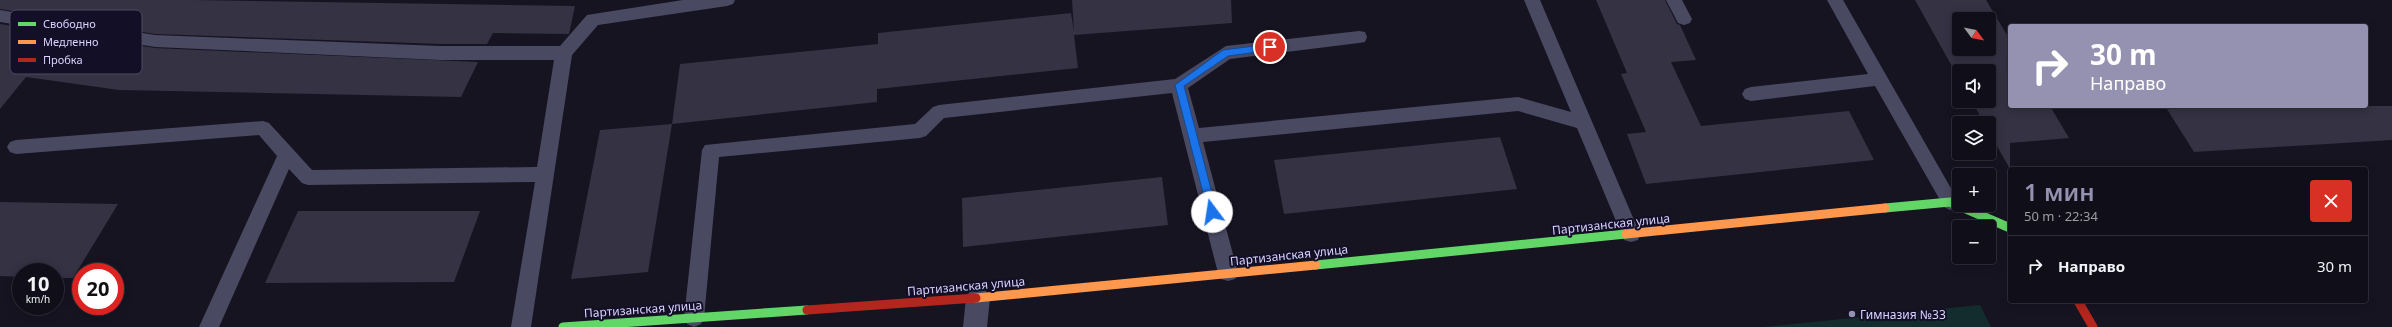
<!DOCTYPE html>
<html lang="ru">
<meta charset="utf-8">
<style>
body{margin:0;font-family:"Noto Sans",sans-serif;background:#1e1d26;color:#f1f3f6;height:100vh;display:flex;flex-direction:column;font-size:15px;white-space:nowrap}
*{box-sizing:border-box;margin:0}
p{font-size:13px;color:#9c9ca2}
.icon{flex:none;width:22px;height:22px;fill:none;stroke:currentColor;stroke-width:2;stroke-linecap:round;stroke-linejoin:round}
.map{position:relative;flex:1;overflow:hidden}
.details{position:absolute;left:2008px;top:167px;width:360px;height:136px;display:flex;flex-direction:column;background:#100f19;border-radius:4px;box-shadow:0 2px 10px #0003,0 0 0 1px #302f38}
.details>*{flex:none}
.top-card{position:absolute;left:2008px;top:24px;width:360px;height:84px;border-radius:4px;box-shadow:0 2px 10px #0003,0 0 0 1px #302f38;background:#9591b1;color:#fff;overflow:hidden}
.needle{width:26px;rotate:122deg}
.fabs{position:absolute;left:1952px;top:12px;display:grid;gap:8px}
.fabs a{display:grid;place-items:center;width:44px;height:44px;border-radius:4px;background:#100f19;box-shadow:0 2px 10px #0003,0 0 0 1px #302f38;font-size:20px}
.speed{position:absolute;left:12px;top:263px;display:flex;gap:8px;font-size:20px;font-weight:700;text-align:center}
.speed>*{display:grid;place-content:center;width:52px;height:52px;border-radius:50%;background:#100f19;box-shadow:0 2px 10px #0003,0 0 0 1px #302f38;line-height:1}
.speed small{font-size:10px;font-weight:400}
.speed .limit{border:6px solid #d22;background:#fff;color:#111}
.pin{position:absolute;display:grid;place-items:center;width:34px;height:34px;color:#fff;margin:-17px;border:2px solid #fff;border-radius:50%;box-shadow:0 1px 4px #0007}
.me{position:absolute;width:44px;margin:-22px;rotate:346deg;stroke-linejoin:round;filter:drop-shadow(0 0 3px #0008)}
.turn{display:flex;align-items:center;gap:14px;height:84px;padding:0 16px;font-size:18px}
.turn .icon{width:52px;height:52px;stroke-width:2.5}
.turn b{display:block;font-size:28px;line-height:34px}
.round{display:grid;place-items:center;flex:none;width:42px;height:42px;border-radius:4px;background:#1e1d26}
.summary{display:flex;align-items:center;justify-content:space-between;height:68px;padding:0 16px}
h1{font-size:24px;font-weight:600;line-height:30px;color:#9591b1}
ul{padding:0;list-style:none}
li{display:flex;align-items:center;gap:12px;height:60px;padding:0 16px;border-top:1px solid #302f38}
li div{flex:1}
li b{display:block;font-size:15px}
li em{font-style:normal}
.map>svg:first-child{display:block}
.green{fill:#132c2d}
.building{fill:#343243;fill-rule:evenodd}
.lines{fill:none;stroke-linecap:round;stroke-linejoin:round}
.lane{fill:#4a4962;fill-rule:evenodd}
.street{fill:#4a4962;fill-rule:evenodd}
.fast{stroke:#63d668;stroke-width:9}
.slow{stroke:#ff974d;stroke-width:9}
.jam{stroke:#b3261e;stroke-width:9}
.route{fill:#1a73e8;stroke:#114b97}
.poi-dot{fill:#9591b1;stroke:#130f26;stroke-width:1.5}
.labels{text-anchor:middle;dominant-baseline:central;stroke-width:4;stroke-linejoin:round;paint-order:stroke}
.street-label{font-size:12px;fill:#d9d4ff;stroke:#130f26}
.poi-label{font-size:12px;fill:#d9d4ff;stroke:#130f26;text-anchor:start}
.key{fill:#130f26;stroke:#4e4a67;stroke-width:1}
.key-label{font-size:11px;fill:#d9d4ff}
</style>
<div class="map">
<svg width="2392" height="327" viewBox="0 0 2392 327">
<rect width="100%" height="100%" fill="#161421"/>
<path class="green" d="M 1980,305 L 1991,327 L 1763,327 Z"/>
<g class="building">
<path d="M 0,0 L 194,0 L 575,6 L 569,34 L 493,33 L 487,44 L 441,44 L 155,34 L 0,9 Z"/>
<path d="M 1072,0 L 1231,0 L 1232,23 L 1074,35 L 1078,68 L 877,89 L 877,102 L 672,124 L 680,64 L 878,44 L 878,33 L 1071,13 L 1074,32 Z"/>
<path d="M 1596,0 L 1665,0 L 1677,24 L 1680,25 L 1696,60 L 1671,62 L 1701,126 L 1849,111 L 1874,160 L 1646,184 L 1627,134 L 1646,132 L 1621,74 L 1627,73 Z"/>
<path d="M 1915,0 L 1986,0 L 2010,40 L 2010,106 L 2050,106 L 2069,138 L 2010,143 L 2010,169 L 1989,132 L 1989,123 L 1984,123 L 1972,101 L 1989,101 L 1989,71 L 1959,71 L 1959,79 ZM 1959,19 L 1989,19 L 1989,49 L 1959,49 Z"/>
<path d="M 0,24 L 155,48 L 478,62 L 461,97 L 119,90 L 26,77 L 0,109 Z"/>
<path d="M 2165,106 L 2392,106 L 2392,140 L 2194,152 Z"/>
<path d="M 672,124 L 648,272 L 571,279 L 600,130 Z"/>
<path d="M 1500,137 L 1517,189 L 1284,214 L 1274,160 Z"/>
<path d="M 1162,177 L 1168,225 L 963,247 L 962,198 Z"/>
<path d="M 0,202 L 118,204 L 73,278 L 55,278 L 55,272 L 21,272 L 21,277 L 0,276 Z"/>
<path d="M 298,211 L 480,211 L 454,282 L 265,283 Z"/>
</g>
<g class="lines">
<g class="lane">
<path d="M 683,0 L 735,0 L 733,4 L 727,6 L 598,25 L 572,55 L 531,327 L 511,327 L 535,182 L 308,185 L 302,183 L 289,169 L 219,327 L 199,327 L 277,156 L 259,135 L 16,154 L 10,152 L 7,147 L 10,142 L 16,140 L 263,121 L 269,123 L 312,170 L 537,167 L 554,60 L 441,60 L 155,47 L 0,22 L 0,10 L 155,35 L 441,46 L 560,46 L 587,15 Z"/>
<path d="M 1524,0 L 1540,0 L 1640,234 L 1638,240 L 1631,242 L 1624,240 L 1577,128 L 1518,111 L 1203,142 L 1238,273 L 1235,279 L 1228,281 L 1221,279 L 1218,273 L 1172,93 L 944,118 L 926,136 L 920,138 L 719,157 L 704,318 L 701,324 L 694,327 L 687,324 L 684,318 L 702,150 L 705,145 L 915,124 L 933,107 L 939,105 L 1175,79 L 1226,46 L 1359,31 L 1365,32 L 1367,37 L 1365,42 L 1359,43 L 1230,59 L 1188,88 L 1199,128 L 1518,97 L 1571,112 Z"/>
<path d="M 1666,0 L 1682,0 L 1692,19 L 1690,23 L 1684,25 L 1678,23 Z"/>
<path d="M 1827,0 L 1843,0 L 1956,197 L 1959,202 L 1956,207 L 1950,210 L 1944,207 L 1875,86 L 1751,101 L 1745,99 L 1742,94 L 1745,89 L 1751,87 L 1868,74 Z"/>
</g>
<path class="street" d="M 978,288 L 986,291 L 990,298 L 987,327 L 963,327 L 966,298 L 970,291 Z"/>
<g class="fast">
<path d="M 1885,208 L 1950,202 L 2010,228"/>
<path d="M 1316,265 L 1626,234"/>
<path d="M 563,327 L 807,310"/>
</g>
<g class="slow">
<path d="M 1626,234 L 1885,208"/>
<path d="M 976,298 L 1316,265"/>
</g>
<g class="jam">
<path d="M 2078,301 L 2093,327"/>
<path d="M 807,310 L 976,298"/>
</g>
</g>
<path class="route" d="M 1270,44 L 1273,45 L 1273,50 L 1228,56 L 1184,86 L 1217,212 L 1212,216 L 1208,212 L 1175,85 L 1223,50 Z"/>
<circle class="poi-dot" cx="1852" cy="314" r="4"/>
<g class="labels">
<g class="street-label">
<text transform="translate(1611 224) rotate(-6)">Партизанская улица</text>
<text transform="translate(1289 255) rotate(-6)">Партизанская улица</text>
<text transform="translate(966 286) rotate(-5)">Партизанская улица</text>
<text transform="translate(643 309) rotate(-4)">Партизанская улица</text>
</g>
<g class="poi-label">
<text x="1860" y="314">Гимназия №33</text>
</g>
</g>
<rect x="10" y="10" width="132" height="64" rx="6" class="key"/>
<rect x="18" y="22" width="18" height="4" fill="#63d668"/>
<rect x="18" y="40" width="18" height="4" fill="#ff974d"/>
<rect x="18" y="58" width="18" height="4" fill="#b3261e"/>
<g class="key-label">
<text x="43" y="28">Свободно</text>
<text x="43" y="46">Медленно</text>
<text x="43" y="64">Пробка</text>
</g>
</svg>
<div class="fabs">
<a><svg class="needle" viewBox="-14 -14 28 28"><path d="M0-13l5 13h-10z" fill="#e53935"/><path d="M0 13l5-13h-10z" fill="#9c9ca2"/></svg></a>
<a><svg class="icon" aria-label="sound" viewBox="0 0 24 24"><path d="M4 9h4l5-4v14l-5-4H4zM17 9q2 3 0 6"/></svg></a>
<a><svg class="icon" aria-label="layers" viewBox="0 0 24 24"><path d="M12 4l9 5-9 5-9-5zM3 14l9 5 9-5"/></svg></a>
<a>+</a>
<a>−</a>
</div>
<div class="speed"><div>10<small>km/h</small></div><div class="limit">20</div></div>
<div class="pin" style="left:1270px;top:47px;background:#d93025"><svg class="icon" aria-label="arrive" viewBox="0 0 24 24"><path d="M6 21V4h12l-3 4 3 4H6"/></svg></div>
<svg class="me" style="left:1212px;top:212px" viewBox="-20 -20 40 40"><circle r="19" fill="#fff"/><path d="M0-13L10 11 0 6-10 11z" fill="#1a73e8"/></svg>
<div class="top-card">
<div class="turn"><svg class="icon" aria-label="right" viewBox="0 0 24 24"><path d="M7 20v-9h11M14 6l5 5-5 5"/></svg><div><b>30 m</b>Направо</div></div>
</div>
<section class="details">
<div class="summary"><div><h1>1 мин</h1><p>50 m · 22:34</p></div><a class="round" style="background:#d93025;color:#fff"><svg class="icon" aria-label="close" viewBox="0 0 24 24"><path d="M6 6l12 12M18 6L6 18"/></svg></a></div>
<ul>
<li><svg class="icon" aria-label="right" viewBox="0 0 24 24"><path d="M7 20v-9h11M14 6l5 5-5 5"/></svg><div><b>Направо</b></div><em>30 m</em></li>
</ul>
</section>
</div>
